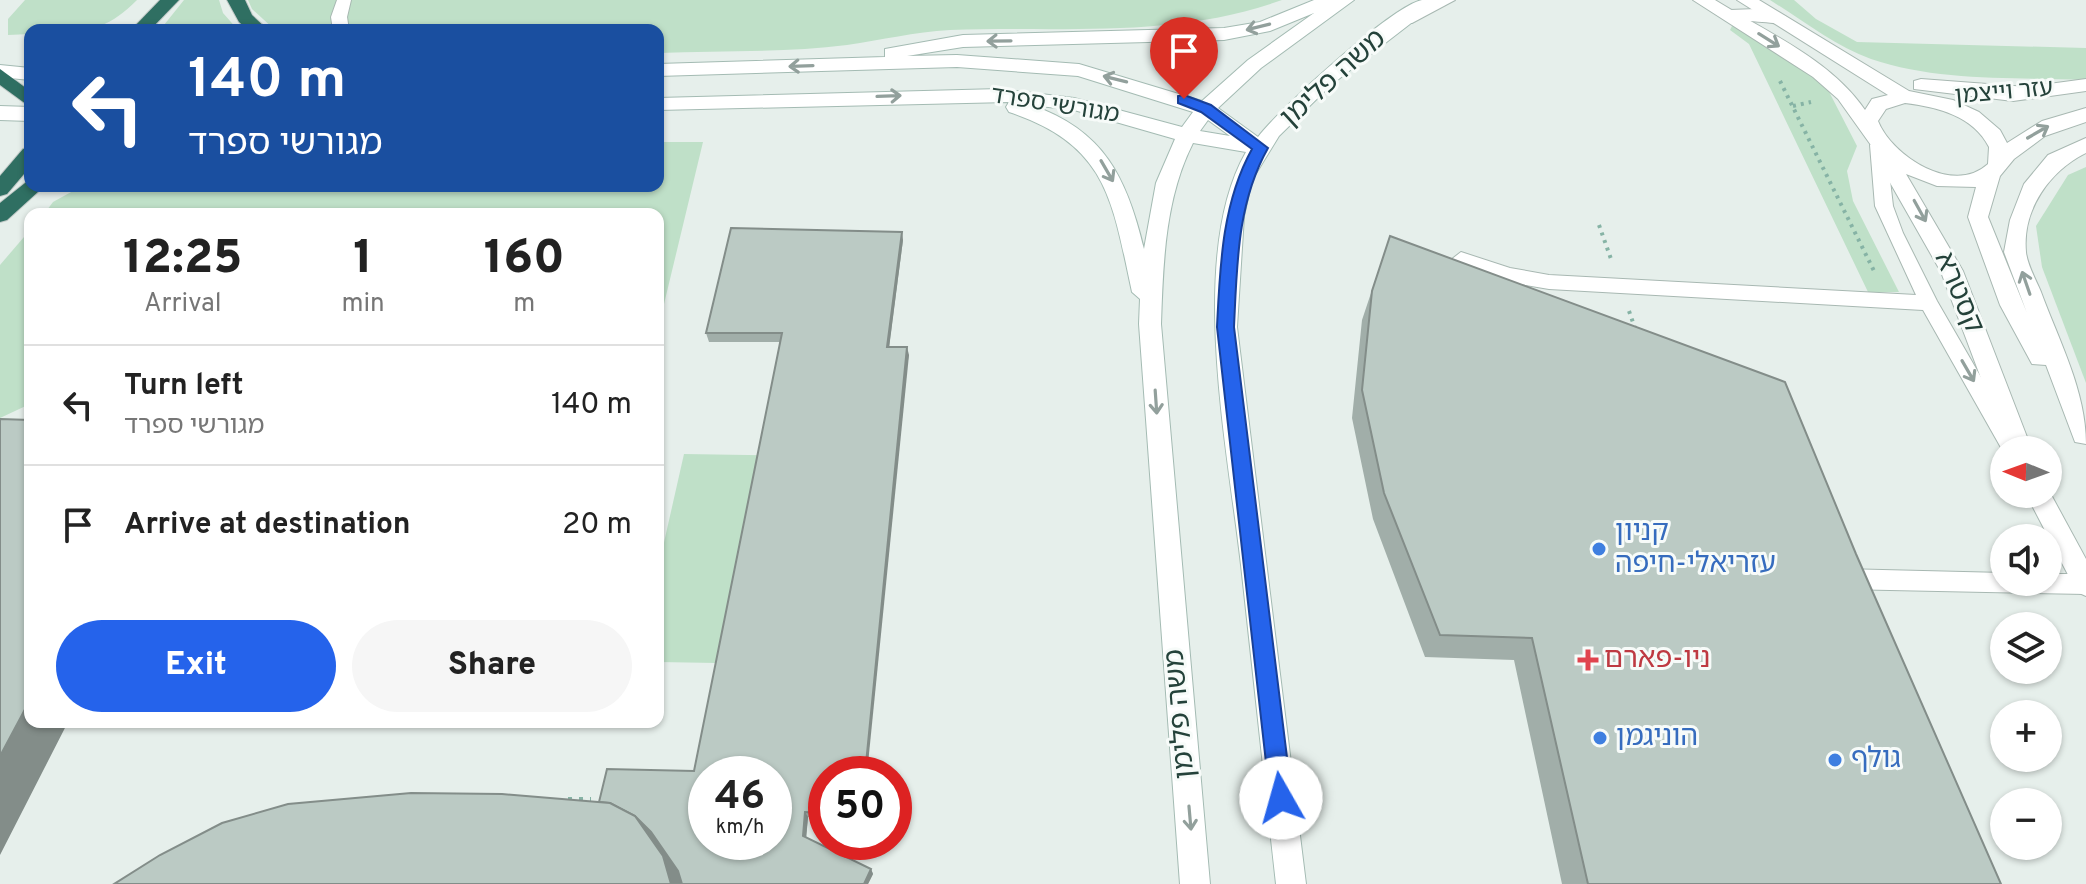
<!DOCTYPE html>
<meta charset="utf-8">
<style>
body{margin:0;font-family:Overpass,"Noto Sans Hebrew",sans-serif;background:#f6f6f6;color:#222;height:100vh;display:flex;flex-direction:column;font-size:30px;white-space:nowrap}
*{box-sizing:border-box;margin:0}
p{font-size:26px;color:#767676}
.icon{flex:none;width:44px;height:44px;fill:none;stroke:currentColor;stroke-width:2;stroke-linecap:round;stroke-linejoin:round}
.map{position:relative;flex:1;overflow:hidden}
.drawer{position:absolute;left:24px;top:208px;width:640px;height:520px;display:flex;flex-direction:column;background:#fff;border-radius:16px;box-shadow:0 2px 6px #0004}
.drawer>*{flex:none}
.banner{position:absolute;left:24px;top:24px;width:640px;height:168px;border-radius:16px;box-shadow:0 2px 6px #0004;background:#1a4fa0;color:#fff;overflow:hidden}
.needle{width:52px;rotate:271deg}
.controls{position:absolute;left:1990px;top:436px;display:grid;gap:16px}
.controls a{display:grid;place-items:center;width:72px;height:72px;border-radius:50%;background:#fff;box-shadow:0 2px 6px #0004;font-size:40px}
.speed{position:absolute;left:688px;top:756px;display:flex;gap:16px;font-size:40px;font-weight:700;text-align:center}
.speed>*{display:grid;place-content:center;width:104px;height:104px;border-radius:50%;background:#fff;box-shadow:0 2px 6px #0004;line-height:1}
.speed small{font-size:20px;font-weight:400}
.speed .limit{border:12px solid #d22;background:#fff;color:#111}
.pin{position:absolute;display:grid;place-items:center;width:68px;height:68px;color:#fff;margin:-82px -34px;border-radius:50% 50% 50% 0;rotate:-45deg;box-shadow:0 0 8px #0007}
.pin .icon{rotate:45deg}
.me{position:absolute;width:88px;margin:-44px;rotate:353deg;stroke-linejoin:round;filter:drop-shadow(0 0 6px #0008)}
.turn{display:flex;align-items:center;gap:28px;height:168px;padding:0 32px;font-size:36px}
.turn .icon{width:104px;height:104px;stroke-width:2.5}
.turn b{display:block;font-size:56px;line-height:68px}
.eta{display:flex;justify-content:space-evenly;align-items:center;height:136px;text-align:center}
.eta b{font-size:48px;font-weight:800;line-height:56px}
.action{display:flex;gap:16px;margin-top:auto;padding:16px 32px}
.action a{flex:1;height:92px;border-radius:48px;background:#2563eb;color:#fff;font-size:32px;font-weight:800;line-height:92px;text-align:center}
.action a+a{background:#f6f6f6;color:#222}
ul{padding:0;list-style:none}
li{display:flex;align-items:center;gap:24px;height:120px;padding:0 32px;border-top:2px solid #e0e0e0}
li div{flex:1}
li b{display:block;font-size:30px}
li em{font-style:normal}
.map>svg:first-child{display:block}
.green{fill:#bfe0c8}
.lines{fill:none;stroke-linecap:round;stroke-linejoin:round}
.lane-casing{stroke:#a8b8b2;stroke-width:2}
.street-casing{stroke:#a8b8b2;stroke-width:2}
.secondary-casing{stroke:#a4bbb3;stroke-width:2}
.highway-casing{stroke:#c2cac8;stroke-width:2}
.path-far1{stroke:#86b3a5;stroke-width:4;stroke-dasharray:3 5;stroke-linecap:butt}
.path{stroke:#86b3a5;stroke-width:6;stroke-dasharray:4 7;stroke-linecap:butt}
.lane{fill:#fff;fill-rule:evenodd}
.street{fill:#fff;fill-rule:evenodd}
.secondary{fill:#fff;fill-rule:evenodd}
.highway{fill:#2f6f62;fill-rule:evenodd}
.wall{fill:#a1aea9}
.shaded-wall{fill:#838d89}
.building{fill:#bbcac4;stroke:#838d89;stroke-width:2;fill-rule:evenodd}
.oneway{stroke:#92a09c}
.route{fill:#2563eb;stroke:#184099;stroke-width:2}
.shop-dot{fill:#3f7fe0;stroke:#f7fbf9;stroke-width:3}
.health-dot{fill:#e0444e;stroke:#f7fbf9;stroke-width:3}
.labels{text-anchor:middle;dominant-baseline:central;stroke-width:6;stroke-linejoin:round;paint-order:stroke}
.far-street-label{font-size:24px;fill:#24423a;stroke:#f7fbf9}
.street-label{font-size:28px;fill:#24423a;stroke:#f7fbf9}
.shop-label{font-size:28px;fill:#366cbe;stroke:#f7fbf9;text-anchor:start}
.health-label{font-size:28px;fill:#be3a42;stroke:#f7fbf9;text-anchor:start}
</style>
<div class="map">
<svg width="2086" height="884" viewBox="0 0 2086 884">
<rect width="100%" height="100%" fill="#e6efeb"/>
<g class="green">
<path d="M 25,0 L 137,0 C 99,38 79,30 30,30 L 30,34 L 8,35 L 8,19 Z"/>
<path d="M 184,0 L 219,0 L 223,13 L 238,30 L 160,30 Z"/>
<path d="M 248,0 L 1282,0 C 1174,39 1062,26 950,30 C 914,32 882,40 847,45 C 786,53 720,50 658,53 L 658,30 L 275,30 L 252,9 Z"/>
<path d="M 1770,0 L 1794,0 L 1816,19 L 1857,42 L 2086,48 L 2086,80 C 2016,77 1938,82 1871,59 C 1835,46 1802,20 1770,0 Z"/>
<path d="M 1733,24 L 1823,80 L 1857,146 L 1847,171 L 1853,201 L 1899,292 L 1868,292 L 1749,44 L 1730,30 Z"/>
<path d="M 658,142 L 703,142 L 658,329 L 658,214 L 44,214 L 53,202 L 82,186 L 658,186 Z"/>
<path d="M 2086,167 L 2086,383 L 2042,267 L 2036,226 L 2068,175 Z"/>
<path d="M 30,230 L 30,404 L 0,418 L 0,265 Z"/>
<path d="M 684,454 L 861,457 L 717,663 L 658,662 L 658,569 Z"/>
</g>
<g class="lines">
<defs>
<g id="lane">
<path d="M 337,0 L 351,0 L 347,17 L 349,30 L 333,30 L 331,17 Z"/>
<path d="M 1756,9 L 1785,16 L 1788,19 L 1780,24 C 1766,21 1731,22 1722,15 L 1730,10 Z"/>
<path d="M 1878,139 L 1886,145 L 1893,206 L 1903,233 L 1937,301 L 2023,450 L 2004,450 L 2004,453 L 1923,310 L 1549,289 L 1509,282 L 1455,264 L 1452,259 L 1461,252 L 1510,268 L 1549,275 L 1916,295 L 1875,206 L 1870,145 Z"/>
<path d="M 1842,569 L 2004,573 L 2004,582 L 2048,582 L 2048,574 L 2086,574 L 2086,594 L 1842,589 L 1834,586 L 1831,579 L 1834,572 Z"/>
</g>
<g id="street">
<path d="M 1431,0 L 1455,0 L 1412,23 L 1400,23 L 1397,19 Z"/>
<path d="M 1693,0 L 1715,0 C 1766,32 1830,59 1865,110 L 1872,99 L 1888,95 L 1737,0 L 1759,0 L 1909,91 L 1953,100 L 1979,112 L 2000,130 L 2007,143 L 2042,121 L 2086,108 L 2086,122 L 2045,136 L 2014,159 L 2000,176 L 1988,217 L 2027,313 L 2004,252 L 2010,220 L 2024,184 L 2048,155 L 2086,138 L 2086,153 C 2050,171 2022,209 2026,252 C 2027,264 2036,280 2041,292 C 2059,341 2086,391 2086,444 L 2075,442 L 2046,365 L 2032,364 L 2000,305 L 1968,217 L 1976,187 L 1937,186 L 1906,174 L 1963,271 L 2032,450 L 2008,450 L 1941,272 L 1876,158 L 1878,155 L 1838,99 L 1813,77 ZM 1905,103 C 1938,107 1973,116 1989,147 L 1988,164 C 1953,196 1892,156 1878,121 L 1886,109 Z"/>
<path d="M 1921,79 L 2027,87 L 2086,79 L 2086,91 L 2013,101 L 1914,89 L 1914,81 Z"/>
<path d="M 2048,489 L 2086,559 L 2086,596 L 2077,592 L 2026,494 L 2048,494 Z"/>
</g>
<g id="secondary">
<path d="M 1314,0 L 1354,0 L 1261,68 L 1218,108 L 1258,137 C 1279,109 1392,6 1422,0 C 1428,0 1435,0 1441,0 L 1331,85 L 1279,136 L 1252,180 L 1244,216 L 1237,327 L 1306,884 L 1276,884 C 1264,778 1253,671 1241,565 C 1228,450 1187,255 1246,152 L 1193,143 C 1165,198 1163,263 1161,324 L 1210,884 L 1180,884 L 1139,324 L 1140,299 L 1132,292 C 1112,200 1108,145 1009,112 L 1006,107 L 1009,102 L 658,110 L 658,98 L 1000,89 L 1074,98 L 1182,127 L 1193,112 L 1078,76 L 957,67 L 658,76 L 658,64 L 885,57 L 885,49 L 963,35 L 1224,28 L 1260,22 ZM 1314,13 L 1248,60 L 1202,101 L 1079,64 L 957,55 L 907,56 L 963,47 L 1224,40 L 1270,31 ZM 1031,105 L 1074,110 L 1175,139 L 1156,183 L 1144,249 C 1127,178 1104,130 1031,105 ZM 1208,120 L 1230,136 L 1200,131 Z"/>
<path d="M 0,65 L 30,68 L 30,80 L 0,77 Z"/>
<path d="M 0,106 L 30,107 L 30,121 L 0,120 Z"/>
</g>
<g id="highway">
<path d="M 160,0 L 179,0 L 150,30 L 131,30 Z"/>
<path d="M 227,0 L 245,0 L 252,15 L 268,30 L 248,30 L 239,22 Z"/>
<path d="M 0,69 L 30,91 L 30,107 L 0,85 Z"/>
<path d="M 30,147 L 30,167 L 7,194 L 0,196 L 0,176 L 23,149 Z"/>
<path d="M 30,179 L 30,186 L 42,186 L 39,191 L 7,220 L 0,222 L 0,203 Z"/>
</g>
</defs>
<use href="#lane" class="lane-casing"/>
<use href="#street" class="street-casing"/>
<use href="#secondary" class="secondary-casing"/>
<use href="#highway" class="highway-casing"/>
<g class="path-far1">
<path d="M 1780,81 L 1875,273"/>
<path d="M 1793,106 L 1811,102"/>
<path d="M 1599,225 L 1611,259"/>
<path d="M 1629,311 L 1636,331"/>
</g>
<path class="path" d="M 568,800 L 591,800"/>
<use href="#lane" class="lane"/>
<use href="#street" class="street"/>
<use href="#secondary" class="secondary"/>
<use href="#highway" class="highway"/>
</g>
<g class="wall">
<path d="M 1390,236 L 1856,554 L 2001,884 L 1562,884 L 1514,660 L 1425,657 L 1373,519 L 1352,418 L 1362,320 Z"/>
<path d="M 903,240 L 889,347 L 909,355 L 826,774 L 826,818 L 808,817 L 806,837 L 871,869 L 873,874 L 868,884 L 114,884 L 599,802 L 694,771 L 780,342 L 709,342 L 706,333 Z"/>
</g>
<g class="shaded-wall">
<path d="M 902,232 L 903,240 L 888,356 L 887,347 Z"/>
<path d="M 907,347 L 909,355 L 867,774 L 865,774 Z"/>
<path d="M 30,700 L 30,722 L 68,722 L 0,855 L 0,756 Z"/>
<path d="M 805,812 L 808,817 L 806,840 L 803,836 Z"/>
<path d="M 635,816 L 655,837 L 683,875 L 685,884 L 671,884 Z"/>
<path d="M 871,869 L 873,874 L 868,884 L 864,884 Z"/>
</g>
<g class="building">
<path d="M 731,228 L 902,232 L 887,347 L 907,347 L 865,774 L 826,774 L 826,813 L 805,812 L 803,836 L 871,869 L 864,884 L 682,884 L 678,871 L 651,832 L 635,816 L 610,803 L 599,802 L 607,769 L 694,771 L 782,333 L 706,333 ZM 706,774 L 774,774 L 774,842 L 706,842 Z"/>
<path d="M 1390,236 L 1785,382 L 1856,554 L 2001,884 L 1588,884 L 1532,638 L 1440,635 L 1384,493 L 1362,390 L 1372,291 Z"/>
<path d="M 0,419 L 30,420 L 30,700 L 0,756 Z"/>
<path d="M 411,793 L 502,794 L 610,803 L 635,816 L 663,856 L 671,884 L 114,884 L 160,855 L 222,823 L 288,804 Z"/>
</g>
<defs><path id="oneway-shaft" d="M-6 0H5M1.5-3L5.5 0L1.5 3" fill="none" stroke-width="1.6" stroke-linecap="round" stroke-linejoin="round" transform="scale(2)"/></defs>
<g class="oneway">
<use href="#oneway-shaft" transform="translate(1258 27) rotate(166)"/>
<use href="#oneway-shaft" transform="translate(1769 40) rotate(32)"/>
<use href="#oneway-shaft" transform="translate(999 41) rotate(179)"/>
<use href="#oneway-shaft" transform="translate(801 66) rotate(178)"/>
<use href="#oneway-shaft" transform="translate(1115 79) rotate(-166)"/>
<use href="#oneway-shaft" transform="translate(889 96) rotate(-2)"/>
<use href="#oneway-shaft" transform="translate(2038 132) rotate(-30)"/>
<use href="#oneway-shaft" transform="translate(1107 171) rotate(60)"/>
<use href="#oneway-shaft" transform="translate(1920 211) rotate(61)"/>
<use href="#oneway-shaft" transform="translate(2026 283) rotate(-109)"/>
<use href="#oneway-shaft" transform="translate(1968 371) rotate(60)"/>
<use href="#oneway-shaft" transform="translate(1156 402) rotate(86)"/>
<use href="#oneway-shaft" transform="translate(1190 818) rotate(85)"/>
</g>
<path class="route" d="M 1184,95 L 1211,105 L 1268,148 C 1237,203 1237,265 1234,327 L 1292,798 L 1289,806 L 1281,809 L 1273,806 L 1270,798 L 1217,327 C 1220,266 1222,203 1252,149 L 1201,112 L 1178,103 L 1178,96 Z"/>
<g class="shop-dot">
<circle cx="1599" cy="549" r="8"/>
<circle cx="1600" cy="738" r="8"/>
<circle cx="1835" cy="760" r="8"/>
</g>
<path class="health-dot" d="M1584 648h8v8h8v8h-8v8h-8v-8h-8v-8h8z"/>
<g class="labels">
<g class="far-street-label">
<text transform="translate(2004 93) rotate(-5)">עזר וייצמן</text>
<text transform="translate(1055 106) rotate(9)">מגורשי ספרד</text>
</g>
<g class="street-label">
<text transform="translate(1334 79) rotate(-42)">משה פלימן</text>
<text transform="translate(1958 293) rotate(67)">קסטרא</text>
<text transform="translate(1181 714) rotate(-95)">משה פלימן</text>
</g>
<g class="shop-label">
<text x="1615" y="533">קניון<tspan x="1615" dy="32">עזריאלי-חיפה</tspan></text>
<text x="1616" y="738">הוניגמן</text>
<text x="1851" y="760">גולף</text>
</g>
<g class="health-label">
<text x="1604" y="660">ניו-פארם</text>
</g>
</g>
</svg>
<div class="controls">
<a><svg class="needle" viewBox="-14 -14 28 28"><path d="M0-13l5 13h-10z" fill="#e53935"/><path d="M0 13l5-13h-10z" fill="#767676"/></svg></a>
<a><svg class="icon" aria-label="sound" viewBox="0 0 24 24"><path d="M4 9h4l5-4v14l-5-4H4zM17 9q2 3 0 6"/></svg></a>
<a><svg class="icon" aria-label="layers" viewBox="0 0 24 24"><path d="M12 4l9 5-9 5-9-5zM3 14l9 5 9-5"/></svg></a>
<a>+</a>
<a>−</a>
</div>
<div class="speed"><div>46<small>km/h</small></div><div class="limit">50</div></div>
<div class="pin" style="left:1184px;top:99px;background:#d93025"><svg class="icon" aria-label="arrive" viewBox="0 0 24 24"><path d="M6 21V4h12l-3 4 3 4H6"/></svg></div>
<svg class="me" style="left:1281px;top:798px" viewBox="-20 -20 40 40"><circle r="19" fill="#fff"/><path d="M0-13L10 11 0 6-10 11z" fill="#2563eb"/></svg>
<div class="banner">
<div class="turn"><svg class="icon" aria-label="left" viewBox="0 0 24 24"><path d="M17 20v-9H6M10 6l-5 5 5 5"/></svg><div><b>140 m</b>מגורשי ספרד</div></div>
</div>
<section class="drawer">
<div class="eta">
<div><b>12:25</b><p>Arrival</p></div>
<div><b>1</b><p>min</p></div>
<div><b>160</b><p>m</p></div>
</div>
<ul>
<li><svg class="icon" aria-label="left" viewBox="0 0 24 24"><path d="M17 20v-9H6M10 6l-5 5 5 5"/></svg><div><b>Turn left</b><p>מגורשי ספרד</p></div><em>140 m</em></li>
<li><svg class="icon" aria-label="arrive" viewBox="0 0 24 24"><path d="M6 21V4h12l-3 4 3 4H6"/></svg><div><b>Arrive at destination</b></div><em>20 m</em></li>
</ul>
<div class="action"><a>Exit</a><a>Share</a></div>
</section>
</div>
